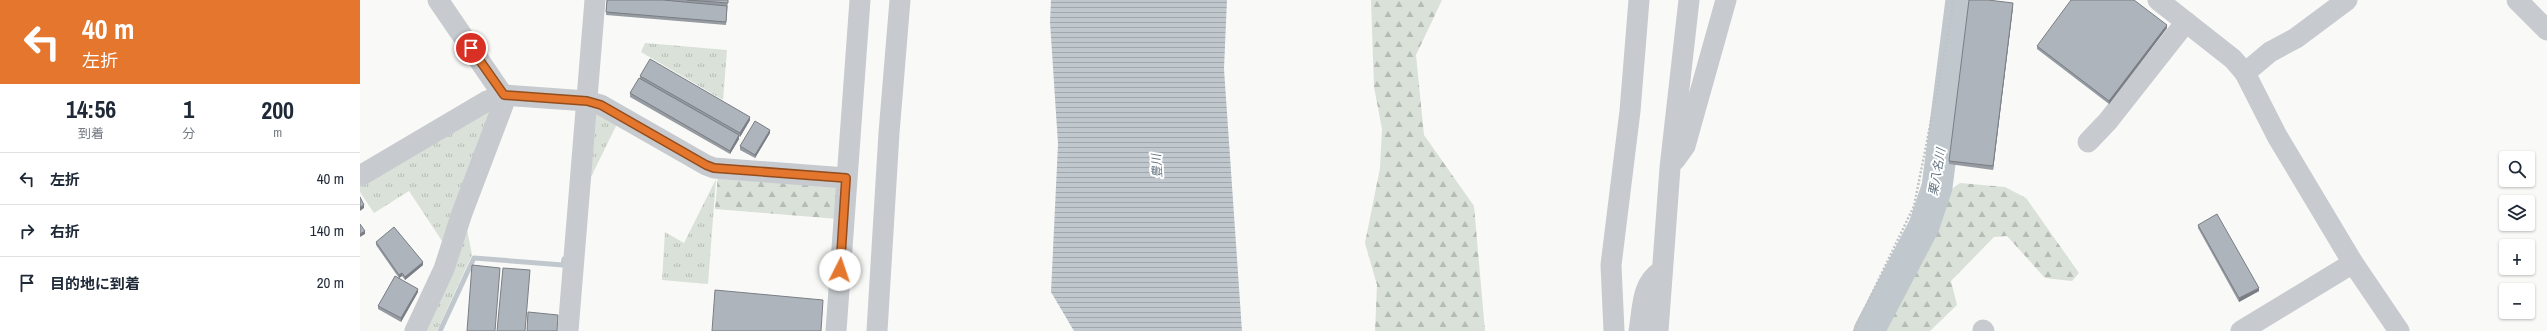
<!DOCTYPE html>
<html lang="ja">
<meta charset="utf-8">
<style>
body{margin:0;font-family:"Archivo Narrow","Noto Sans JP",sans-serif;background:#f6f6f7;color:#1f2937;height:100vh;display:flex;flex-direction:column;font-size:15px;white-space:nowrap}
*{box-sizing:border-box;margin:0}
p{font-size:13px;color:#747a83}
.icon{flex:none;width:22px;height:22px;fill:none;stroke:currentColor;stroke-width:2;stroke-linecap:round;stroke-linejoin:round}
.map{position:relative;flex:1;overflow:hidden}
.sheet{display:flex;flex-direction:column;background:#fff;width:360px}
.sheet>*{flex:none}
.guide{background:#e4772d;color:#fff;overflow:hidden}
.fabs{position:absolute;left:2139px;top:151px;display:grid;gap:8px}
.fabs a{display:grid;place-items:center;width:36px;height:36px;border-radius:4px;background:#fff;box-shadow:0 1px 3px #0004;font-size:20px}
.pin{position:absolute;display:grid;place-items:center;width:34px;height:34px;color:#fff;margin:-17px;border:2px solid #fff;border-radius:50%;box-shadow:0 1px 4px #0007}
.me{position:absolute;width:44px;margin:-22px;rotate:4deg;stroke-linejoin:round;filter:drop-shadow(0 0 3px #0008)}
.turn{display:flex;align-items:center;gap:14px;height:84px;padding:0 16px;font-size:18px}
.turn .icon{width:52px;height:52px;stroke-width:2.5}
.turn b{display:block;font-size:28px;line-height:34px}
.eta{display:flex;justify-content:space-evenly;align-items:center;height:68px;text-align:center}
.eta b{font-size:24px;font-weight:700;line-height:28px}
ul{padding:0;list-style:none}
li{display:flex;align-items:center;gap:12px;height:52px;padding:0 16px;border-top:1px solid #e0e1e3}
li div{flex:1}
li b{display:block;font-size:15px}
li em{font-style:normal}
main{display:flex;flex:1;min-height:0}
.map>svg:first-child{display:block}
.grass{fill:url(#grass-tufts)}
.forest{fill:url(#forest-firs)}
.water{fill:url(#water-rules)}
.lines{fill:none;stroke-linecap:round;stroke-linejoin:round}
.stream{stroke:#c0c8ce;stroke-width:5}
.river{stroke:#c0c8ce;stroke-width:31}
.path{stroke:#c1c2c5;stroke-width:2.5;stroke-dasharray:2 2;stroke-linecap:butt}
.minor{stroke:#c7cace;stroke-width:21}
.wall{fill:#969ba2}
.shaded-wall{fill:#7a7e84}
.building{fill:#aeb4bc;stroke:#7a7e84}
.route-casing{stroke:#944d1d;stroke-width:10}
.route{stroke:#e4772d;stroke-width:7}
.labels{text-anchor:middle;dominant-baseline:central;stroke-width:4;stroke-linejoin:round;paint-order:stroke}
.water-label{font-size:12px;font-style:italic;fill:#647583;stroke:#fff}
</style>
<main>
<section class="sheet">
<div class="guide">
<div class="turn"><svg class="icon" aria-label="left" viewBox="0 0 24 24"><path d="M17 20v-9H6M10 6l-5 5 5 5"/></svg><div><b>40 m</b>左折</div></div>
</div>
<div class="eta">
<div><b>14:56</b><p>到着</p></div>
<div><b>1</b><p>分</p></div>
<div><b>200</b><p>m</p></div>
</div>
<ul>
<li><svg class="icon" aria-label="left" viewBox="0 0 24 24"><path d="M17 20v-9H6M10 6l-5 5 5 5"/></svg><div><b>左折</b></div><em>40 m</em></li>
<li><svg class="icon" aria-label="right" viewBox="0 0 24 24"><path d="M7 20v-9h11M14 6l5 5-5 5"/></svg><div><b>右折</b></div><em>140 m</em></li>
<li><svg class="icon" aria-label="arrive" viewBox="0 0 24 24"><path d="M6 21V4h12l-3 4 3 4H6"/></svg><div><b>目的地に到着</b></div><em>20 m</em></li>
</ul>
</section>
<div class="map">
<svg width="2187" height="331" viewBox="0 0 2187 331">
<defs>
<pattern id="grass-tufts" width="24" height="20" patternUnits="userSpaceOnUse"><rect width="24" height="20" fill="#dae1d8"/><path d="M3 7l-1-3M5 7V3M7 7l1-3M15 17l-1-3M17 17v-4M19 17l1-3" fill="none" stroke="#b5bbb5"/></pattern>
<pattern id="forest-firs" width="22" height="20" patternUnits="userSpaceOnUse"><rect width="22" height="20" fill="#dae1d8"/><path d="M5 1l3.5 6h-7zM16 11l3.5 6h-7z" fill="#b5bbb5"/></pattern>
<pattern id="water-rules" width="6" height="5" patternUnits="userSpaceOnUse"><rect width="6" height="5" fill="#c0c8ce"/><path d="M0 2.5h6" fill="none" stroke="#a0a7ad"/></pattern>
</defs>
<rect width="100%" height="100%" fill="#f9f9f7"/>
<g class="grass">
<path d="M 285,43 L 367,50 L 363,100 L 281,52 Z"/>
<path d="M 136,104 L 84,244 L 49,191 L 14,213 L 0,192 L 0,182 Z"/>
<path d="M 232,109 L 258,122 L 227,185 Z"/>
<path d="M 356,179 L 348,284 L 302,280 L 305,232 L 324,243 Z"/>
<path d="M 105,219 L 112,255 L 77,331 L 60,331 Z"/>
</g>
<g class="forest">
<path d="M 1011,0 L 1082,0 L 1056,55 L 1064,135 L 1114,206 L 1125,331 L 1015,331 L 1017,285 L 1005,243 L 1020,168 L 1022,129 L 1014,87 Z"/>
<path d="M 358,174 L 480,185 L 478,219 L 355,209 Z"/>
<path d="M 1600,183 L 1645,187 L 1666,198 L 1719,273 L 1712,281 L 1685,278 L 1647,236 L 1634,237 L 1591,281 L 1597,305 L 1570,331 L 1521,331 L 1577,225 L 1586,193 Z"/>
</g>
<path class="water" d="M 691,0 L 867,0 L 864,69 L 882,331 L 714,331 L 691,292 L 698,144 L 690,22 Z"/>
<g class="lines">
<path class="stream" d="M 80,331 L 114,258 L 203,265 L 204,259"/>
<path class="river" d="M 1509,331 L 1564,226 L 1577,187 L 1601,0"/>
<path class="path" d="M 1494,331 L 1554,206 L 1590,26 L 1593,0"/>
<g class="minor">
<path d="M 1798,0 L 1873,59 L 1885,73 L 1917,136 L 1993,263 L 2039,331"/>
<path d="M 2157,0 L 2187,30"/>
<path d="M 1885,73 L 1910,52 L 1936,38 L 1987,0"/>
<path d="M 1728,142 L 1748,121 L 1826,22"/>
<path d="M 1315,160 L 1325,146 L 1366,0"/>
<path d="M 0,176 L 127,101 L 143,95 L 227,101 L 241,105 L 346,165 L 354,168 L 486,178"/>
<path d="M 1623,330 L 1624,331"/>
<path d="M 55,331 L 84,269 L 102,213 L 143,105 L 143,95 L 78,0"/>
<path d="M 208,331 L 235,0"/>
<path d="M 476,331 L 500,0"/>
<path d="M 517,331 L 529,133 L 540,0"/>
<path d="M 1254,331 L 1251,265 L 1270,111 L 1279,0"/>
<path d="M 1279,331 C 1283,309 1281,284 1301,271"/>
<path d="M 1298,331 L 1310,168 L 1329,0"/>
<path d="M 1881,331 L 1993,263"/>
</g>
</g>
<g class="wall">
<path d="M 247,0 L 368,0 L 366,25 L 246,15 Z"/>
<path d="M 1653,7 L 1633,170 L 1589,164 L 1589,161 Z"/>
<path d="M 1807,28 L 1749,104 L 1677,49 L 1677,46 Z"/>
<path d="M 280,76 L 390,120 L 380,137 L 379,136 L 379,139 L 370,154 L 270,97 L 270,93 L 280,78 Z"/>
<path d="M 410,133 L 395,158 L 380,150 L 380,146 Z"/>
<path d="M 1838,225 L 1899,291 L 1879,302 L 1838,228 Z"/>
<path d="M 16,242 L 63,265 L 45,280 L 42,276 L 39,278 L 58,292 L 41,322 L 18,309 L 18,306 L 39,278 L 16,245 Z"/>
</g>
<g class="shaded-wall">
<path d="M 1653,3 L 1653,7 L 1633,170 L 1633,166 Z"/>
<path d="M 1807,25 L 1807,28 L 1749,104 L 1749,101 Z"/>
<path d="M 390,117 L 390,120 L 380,137 L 380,133 Z"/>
<path d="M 410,130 L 410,133 L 395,158 L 395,155 Z"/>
<path d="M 379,135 L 379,139 L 370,154 L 370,151 Z"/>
<path d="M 4,205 L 4,208 L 0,211 L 0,207 Z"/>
<path d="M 5,231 L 5,234 L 0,237 L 0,234 Z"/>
<path d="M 63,262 L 63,265 L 45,280 L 45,277 Z"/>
<path d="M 42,273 L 42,276 L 39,278 L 39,275 Z"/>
<path d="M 1899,288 L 1899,291 L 1879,302 L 1879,298 Z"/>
<path d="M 58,289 L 58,292 L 41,322 L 41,318 Z"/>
</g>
<g class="building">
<path d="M 247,0 L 303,0 L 367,6 L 366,22 L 246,12 Z"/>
<path d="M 327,0 L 368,0 L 368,3 Z"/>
<path d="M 1609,0 L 1628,0 L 1653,3 L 1633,166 L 1589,161 Z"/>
<path d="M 1711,0 L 1774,0 L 1807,25 L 1749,101 L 1677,46 Z"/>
<path d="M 290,59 L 390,117 L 380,133 L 280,76 Z"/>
<path d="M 279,78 L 379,135 L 370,151 L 270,93 Z"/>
<path d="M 395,121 L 410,130 L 395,155 L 380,146 Z"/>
<path d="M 0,197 L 4,205 L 0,207 Z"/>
<path d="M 1857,214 L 1899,288 L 1879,298 L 1838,225 Z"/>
<path d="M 0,224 L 5,231 L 0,234 Z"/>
<path d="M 34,227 L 63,262 L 45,277 L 42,273 L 39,275 L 16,242 Z"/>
<path d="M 112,265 L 140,268 L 135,331 L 107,331 Z"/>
<path d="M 143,268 L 170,270 L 165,331 L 137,331 Z"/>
<path d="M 35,276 L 58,289 L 41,318 L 18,306 Z"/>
<path d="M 355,290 L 463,300 L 461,331 L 352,331 Z"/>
<path d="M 168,312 L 198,315 L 197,331 L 167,331 Z"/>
</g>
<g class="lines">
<defs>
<path id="route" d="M 111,48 L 144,95 L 227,101 L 241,105 L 346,165 L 354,168 L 486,178 L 480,270"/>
</defs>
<use href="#route" class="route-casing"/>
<use href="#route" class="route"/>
</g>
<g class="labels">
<g class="water-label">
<text transform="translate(797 166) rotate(-94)">豊川</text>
<text transform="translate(1577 172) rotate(-80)">栗八名川</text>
</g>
</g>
</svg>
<div class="fabs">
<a><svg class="icon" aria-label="search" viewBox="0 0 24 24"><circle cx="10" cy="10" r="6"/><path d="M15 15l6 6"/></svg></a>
<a><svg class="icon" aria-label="layers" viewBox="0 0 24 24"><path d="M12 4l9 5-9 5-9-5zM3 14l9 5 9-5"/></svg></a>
<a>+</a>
<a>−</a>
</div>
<div class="pin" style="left:111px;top:48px;background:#d93025"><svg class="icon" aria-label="arrive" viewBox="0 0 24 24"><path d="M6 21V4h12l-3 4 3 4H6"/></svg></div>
<svg class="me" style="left:480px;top:270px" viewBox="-20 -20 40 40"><circle r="19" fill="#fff"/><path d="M0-13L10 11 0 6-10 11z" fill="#e4772d"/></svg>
</div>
</main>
